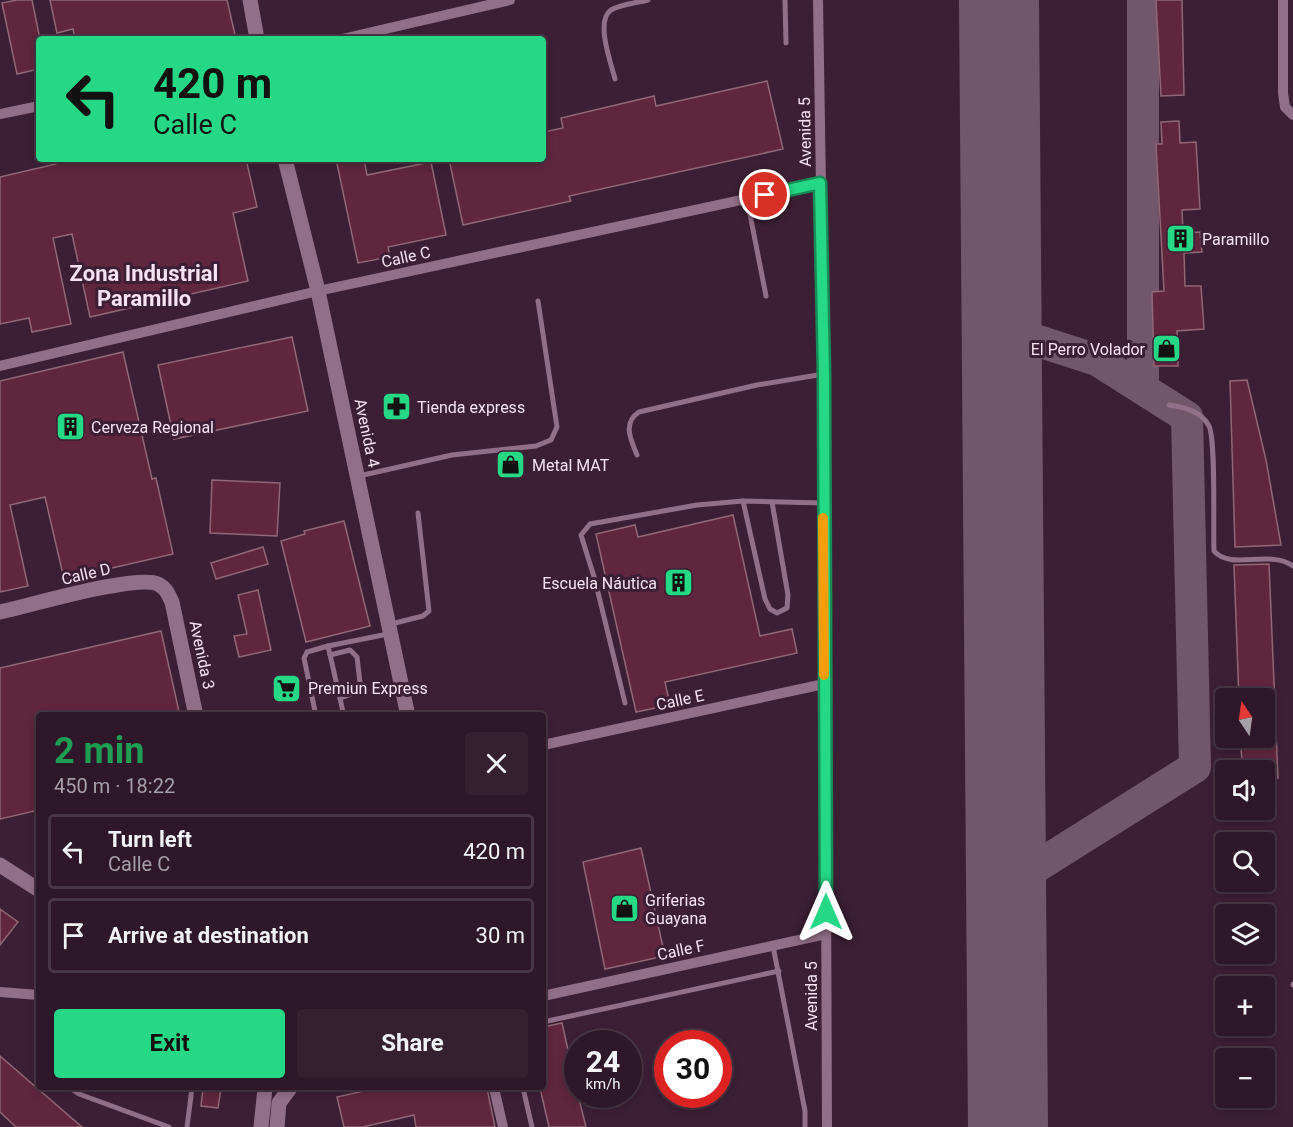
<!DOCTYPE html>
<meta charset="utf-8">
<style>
body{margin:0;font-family:Roboto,sans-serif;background:#352030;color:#f1f3f6;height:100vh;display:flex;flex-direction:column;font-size:22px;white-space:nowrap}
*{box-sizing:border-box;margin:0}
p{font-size:20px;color:#a79fa8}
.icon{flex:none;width:33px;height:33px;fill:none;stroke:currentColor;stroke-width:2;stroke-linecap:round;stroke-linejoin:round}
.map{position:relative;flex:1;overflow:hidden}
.details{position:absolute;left:36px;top:712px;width:510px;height:378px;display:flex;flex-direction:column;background:#2d1728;border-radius:6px;box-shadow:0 3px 9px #0003,0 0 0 2px #483645}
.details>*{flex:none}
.top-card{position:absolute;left:36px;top:36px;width:510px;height:126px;border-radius:6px;box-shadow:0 3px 9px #0003,0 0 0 2px #483645;background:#25d886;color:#111;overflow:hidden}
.needle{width:39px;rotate:347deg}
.controls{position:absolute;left:1215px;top:688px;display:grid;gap:12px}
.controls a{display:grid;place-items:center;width:60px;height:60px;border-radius:6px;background:#2d1728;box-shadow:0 3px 9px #0003,0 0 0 2px #483645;font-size:30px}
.speed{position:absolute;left:564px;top:1030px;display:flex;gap:12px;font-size:30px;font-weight:700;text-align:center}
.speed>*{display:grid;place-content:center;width:78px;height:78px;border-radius:50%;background:#2d1728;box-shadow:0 3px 9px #0003,0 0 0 2px #483645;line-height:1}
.speed small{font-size:15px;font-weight:400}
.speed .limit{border:9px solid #d22;background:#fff;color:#111}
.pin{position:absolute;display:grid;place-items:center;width:51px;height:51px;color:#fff;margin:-26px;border:3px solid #fff;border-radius:50%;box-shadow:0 2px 6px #0007}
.me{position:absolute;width:66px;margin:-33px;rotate:0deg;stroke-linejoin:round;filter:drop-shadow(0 0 4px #0008)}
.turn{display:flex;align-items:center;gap:21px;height:126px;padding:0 18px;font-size:27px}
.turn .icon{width:78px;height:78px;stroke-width:2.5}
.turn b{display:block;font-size:42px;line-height:51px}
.round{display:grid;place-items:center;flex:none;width:63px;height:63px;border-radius:6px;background:#352030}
.headline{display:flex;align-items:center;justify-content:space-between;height:102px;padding:0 18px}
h1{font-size:36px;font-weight:700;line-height:45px;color:#1e9e55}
.cta{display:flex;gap:12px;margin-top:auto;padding:12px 18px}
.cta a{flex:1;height:69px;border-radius:6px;background:#25d886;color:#111;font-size:24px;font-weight:700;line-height:69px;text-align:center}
.cta a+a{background:#352030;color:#f1f3f6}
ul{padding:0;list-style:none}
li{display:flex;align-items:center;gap:18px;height:75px;margin:0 12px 9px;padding:0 6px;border:3px solid #483645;border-radius:6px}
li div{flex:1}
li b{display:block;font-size:22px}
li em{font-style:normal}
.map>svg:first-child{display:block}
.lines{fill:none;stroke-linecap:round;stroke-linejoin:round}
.taxiway{stroke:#72576b;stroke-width:32}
.runway{stroke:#72576b;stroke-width:80}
.building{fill:#5f263e;stroke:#906775;stroke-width:1.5}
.lane{stroke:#926f88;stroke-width:5}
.street{stroke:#926f88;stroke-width:10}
.secondary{stroke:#926f88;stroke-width:15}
.route-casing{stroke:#188c57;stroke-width:15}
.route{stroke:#25d886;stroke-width:10}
.slow{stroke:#f59e0b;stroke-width:10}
.labels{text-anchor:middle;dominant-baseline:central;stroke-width:6;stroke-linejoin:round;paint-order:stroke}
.street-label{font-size:16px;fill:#f7e3f1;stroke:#3c1f35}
.poi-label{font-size:16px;fill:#f7e3f1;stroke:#3c1f35;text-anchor:start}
.district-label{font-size:22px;font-weight:bold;fill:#f7e3f1;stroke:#3c1f35}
</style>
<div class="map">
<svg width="1293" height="1127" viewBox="0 0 1293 1127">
<rect width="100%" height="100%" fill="#3c1f35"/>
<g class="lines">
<g class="taxiway">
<path d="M 1001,329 L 1097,360 L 1187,417 L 1195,767 L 1006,886"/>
<path d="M 1143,387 L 1143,0"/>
</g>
<path class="runway" d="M 999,0 L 1008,1127"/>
</g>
<g class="building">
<path d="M 17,0 L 32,0 L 40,39 L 39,69 L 17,74 L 2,3 Z"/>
<path d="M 50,0 L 227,0 L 236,39 L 75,39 L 73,29 L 57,33 Z"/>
<path d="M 1156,0 L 1182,0 L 1184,95 L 1161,96 Z"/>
<path d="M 767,81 L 783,149 L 569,196 L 571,201 L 463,225 L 449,159 L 543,159 L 543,132 L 563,128 L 561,118 L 654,96 L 656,106 Z"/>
<path d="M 1179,121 L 1180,143 L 1196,142 L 1200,209 L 1182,210 L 1183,233 L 1200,232 L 1202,252 L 1184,253 L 1185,286 L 1201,286 L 1204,329 L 1177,331 L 1178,366 L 1154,366 L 1152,292 L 1164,291 L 1156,144 L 1162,144 L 1161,122 Z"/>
<path d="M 55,159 L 246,159 L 257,207 L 233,213 L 248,281 L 90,317 L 72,234 L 53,238 L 71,324 L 32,332 L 29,318 L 0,324 L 0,177 L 56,164 Z"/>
<path d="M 336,159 L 364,159 L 367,175 L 431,162 L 446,235 L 388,247 L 390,257 L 358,263 Z"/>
<path d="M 292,337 L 308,411 L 174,439 L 158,365 Z"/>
<path d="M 123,352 L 152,479 L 156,478 L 173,554 L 64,579 L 45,497 L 10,505 L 28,586 L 0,592 L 0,381 Z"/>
<path d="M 1247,380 L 1266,460 L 1281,545 L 1235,547 L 1230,381 Z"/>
<path d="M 212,480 L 280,483 L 277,536 L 210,533 Z"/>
<path d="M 733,515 L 760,636 L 792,629 L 797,653 L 665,682 L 670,705 L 636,712 L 596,534 L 635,525 L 638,537 Z"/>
<path d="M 344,521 L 370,626 L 306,642 L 281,541 L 305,534 L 304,531 Z"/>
<path d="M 263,547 L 268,564 L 216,579 L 211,563 Z"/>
<path d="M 1269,564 L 1278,778 L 1264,779 L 1264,771 L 1243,771 L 1240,738 L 1264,738 L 1264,699 L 1239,699 L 1234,565 Z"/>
<path d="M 258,590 L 271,650 L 239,657 L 234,636 L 247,634 L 238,595 Z"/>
<path d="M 161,631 L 180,716 L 39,716 L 39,810 L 0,819 L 0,668 Z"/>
<path d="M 641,848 L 665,956 L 605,969 L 583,862 Z"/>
<path d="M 0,909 L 18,922 L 0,945 Z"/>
<path d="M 562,1023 L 578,1095 L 586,1127 L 549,1127 L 540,1088 L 543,1088 L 543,1027 Z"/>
<path d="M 0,1056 L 82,1127 L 16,1127 L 0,1112 Z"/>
<path d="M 203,1088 L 221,1088 L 218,1108 L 201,1106 Z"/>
<path d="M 377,1088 L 487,1088 L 495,1127 L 416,1127 L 414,1115 L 363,1127 L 344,1127 L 337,1097 Z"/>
</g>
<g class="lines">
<g class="lane">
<path d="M 785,0 L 786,43"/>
<path d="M 615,79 C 611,63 595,21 611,10 C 621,4 637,3 648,0"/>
<path d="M 747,199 L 766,296"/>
<path d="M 1169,405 C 1184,407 1201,411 1209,426 C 1216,440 1213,529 1214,551 C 1231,571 1269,549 1293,566"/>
<path d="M 637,455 C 631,440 622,423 639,412 L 757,385 L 824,374"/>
<path d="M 359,476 L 452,455 L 536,446 L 551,440 L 557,427 L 538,301"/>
<path d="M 743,501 L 765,599 L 770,609 L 777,613 L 787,608 L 788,595 L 772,502"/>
<path d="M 391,624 L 423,616 L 429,611 L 418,513"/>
<path d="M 330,655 L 350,650 L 357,657 L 361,691 L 340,698"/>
<path d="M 625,703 L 595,580 L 581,535 L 590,524 L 697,505 L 743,501 L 822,503"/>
<path d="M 316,716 L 304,658 L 307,652 L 328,646"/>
<path d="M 344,716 L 328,646 L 388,634"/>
<path d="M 773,946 L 805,1111 L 805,1127"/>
<path d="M 1293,984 L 1293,985"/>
<path d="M 543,1022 L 779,971"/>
<path d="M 70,1088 L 79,1094 L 169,1127"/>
<path d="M 523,1088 L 532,1127"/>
<path d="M 187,1127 L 192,1088"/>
</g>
<g class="street">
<path d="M 818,0 L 824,374 L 827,1127"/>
<path d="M 1283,0 L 1283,93 L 1285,107 L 1293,115"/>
<path d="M 342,39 L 510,0"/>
<path d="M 0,114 L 39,106"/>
<path d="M 0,366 L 318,291 L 820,183"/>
<path d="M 543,745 L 824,684"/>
<path d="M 0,992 L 39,995"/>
<path d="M 543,996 L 826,934"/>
<path d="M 494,1088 L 503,1127"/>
</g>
<g class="secondary">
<path d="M 250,0 L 257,39"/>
<path d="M 285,159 L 318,291 L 408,716"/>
<path d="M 0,612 C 29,606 136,574 158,584 C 166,588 168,594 172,602 L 196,716"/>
<path d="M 0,865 L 39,890"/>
<path d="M 261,1127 L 265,1088"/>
<path d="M 277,1127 L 279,1103 L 290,1088"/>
</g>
</g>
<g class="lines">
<defs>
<path id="route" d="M 765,195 L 820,183 L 824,374 L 826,912"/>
</defs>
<use href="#route" class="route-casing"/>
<use href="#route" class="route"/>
<path class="slow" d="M 823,518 L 824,675"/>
</g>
<defs>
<symbol id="building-square" viewBox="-11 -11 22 22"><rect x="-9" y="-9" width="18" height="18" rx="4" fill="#25d886" stroke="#3c1f35"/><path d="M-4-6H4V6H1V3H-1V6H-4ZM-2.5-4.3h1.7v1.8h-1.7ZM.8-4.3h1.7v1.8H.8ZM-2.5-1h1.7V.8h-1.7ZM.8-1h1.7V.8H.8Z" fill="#111"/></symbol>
<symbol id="shop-square" viewBox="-11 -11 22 22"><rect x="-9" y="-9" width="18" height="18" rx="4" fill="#25d886" stroke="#3c1f35"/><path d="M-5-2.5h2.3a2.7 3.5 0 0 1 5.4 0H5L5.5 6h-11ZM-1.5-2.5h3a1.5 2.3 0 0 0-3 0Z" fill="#111"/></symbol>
<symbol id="pharmacy-square" viewBox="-11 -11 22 22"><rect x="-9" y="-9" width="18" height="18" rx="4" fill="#25d886" stroke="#3c1f35"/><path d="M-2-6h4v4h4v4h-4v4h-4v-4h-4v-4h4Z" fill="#111"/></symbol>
<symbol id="supermarket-square" viewBox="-11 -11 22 22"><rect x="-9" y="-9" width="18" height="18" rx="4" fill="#25d886" stroke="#3c1f35"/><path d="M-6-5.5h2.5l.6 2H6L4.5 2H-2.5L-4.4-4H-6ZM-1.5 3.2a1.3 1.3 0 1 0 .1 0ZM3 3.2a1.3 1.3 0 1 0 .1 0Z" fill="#111"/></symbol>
</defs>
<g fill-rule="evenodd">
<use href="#building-square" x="1164" y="222" width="33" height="33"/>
<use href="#shop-square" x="1150" y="332" width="33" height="33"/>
<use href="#pharmacy-square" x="380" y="390" width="33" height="33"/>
<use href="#building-square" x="54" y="410" width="33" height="33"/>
<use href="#shop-square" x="494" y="448" width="33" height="33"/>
<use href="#building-square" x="662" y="566" width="33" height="33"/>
<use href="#supermarket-square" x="270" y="672" width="33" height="33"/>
<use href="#shop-square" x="608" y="892" width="33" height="33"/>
</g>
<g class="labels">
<g class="street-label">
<text transform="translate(805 132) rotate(-91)">Avenida 5</text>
<text transform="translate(406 257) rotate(-12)">Calle C</text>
<text transform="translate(367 433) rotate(78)">Avenida 4</text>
<text transform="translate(86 574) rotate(-13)">Calle D</text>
<text transform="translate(202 655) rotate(78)">Avenida 3</text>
<text transform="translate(680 700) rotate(-12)">Calle E</text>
<text transform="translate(681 950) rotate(-12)">Calle F</text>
<text transform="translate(811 996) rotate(-90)">Avenida 5</text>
</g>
<g class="poi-label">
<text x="1202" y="239">Paramillo</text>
<text x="1145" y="349" text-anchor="end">El Perro Volador</text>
<text x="417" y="407">Tienda express</text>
<text x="91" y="427">Cerveza Regional</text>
<text x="532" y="465">Metal MAT</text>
<text x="657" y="583" text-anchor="end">Escuela Náutica</text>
<text x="308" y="688">Premiun Express</text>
<text x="645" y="900">Griferias<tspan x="645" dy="18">Guayana</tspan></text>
</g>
<g class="district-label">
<text x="144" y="273">Zona Industrial<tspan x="144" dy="25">Paramillo</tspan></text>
</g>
</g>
</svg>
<div class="controls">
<a><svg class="needle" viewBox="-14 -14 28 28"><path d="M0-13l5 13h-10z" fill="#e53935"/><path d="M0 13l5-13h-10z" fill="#a79fa8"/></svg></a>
<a><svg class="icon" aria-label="sound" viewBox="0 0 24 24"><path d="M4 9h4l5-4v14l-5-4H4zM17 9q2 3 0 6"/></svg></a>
<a><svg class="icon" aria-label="search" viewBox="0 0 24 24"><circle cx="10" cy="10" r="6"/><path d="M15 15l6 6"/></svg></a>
<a><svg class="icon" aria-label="layers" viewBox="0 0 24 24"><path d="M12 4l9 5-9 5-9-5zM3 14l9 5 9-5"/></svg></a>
<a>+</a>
<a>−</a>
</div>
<div class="speed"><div>24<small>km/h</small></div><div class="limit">30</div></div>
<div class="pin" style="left:765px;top:195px;background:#d93025"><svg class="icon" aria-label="arrive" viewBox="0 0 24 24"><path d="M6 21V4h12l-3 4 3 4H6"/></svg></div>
<svg class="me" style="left:826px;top:912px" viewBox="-20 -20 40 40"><path d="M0-17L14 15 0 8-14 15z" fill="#25d886" stroke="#fff" stroke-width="4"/></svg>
<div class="top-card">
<div class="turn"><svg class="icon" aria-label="left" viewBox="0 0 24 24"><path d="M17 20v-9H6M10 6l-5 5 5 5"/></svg><div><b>420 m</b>Calle C</div></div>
</div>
<section class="details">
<div class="headline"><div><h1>2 min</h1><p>450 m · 18:22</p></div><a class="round"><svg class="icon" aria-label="close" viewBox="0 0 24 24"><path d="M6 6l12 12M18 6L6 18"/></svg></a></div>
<ul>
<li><svg class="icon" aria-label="left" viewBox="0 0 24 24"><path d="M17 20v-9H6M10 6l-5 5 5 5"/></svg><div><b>Turn left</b><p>Calle C</p></div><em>420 m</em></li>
<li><svg class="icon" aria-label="arrive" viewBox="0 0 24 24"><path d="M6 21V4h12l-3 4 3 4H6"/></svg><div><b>Arrive at destination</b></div><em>30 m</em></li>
</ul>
<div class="cta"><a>Exit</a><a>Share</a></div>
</section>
</div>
